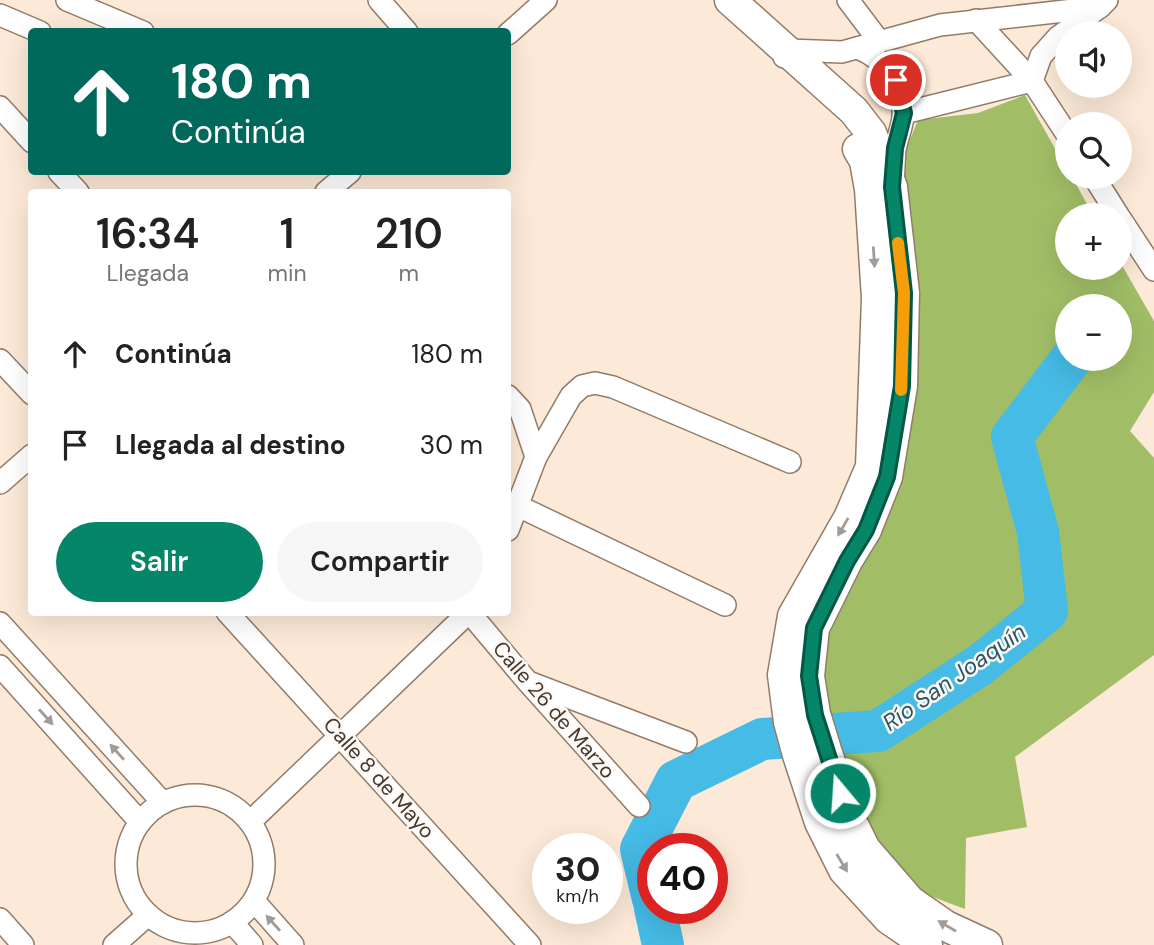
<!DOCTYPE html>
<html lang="es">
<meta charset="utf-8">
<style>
body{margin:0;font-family:"DM Sans",sans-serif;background:#f6f6f6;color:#222;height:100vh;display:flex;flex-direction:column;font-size:26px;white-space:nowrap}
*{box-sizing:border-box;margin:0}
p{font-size:23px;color:#767676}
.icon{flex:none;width:38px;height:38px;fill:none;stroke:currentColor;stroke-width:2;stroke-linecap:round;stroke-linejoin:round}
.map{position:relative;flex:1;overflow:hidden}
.drawer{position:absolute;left:28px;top:189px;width:483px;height:427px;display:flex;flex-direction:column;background:#fff;border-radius:7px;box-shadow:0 7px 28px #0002}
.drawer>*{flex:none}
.hud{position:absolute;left:28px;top:28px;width:483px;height:147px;border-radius:7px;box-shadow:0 7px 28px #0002;background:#00695c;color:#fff;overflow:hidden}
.buttons{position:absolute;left:1055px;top:21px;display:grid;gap:14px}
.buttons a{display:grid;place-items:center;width:77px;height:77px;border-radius:50%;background:#fff;box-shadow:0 7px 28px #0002;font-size:35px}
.speed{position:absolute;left:532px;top:833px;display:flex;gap:14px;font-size:35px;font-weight:700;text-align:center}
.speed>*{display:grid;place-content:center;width:91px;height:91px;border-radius:50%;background:#fff;box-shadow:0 7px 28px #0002;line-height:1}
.speed small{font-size:18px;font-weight:400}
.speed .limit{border:10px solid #d22;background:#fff;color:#111}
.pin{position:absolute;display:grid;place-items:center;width:60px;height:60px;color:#fff;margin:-30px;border:4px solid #fff;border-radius:50%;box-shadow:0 2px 7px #0007}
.me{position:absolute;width:77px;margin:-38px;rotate:342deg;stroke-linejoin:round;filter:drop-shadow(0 0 5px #0008)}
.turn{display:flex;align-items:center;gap:24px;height:147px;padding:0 28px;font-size:32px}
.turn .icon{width:91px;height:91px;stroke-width:2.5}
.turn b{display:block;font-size:49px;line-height:60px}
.eta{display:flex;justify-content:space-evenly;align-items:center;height:119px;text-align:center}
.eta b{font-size:42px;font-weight:600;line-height:49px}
.action{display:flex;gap:14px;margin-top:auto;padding:14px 28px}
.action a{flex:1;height:80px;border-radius:42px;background:#058669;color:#fff;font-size:28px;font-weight:600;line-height:80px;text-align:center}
.action a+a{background:#f6f6f6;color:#222}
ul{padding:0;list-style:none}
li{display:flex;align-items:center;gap:21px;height:91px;padding:0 28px}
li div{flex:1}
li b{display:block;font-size:26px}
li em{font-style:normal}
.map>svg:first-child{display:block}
.forest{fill:#a1be66;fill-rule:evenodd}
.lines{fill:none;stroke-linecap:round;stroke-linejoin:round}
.river{stroke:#45bbe5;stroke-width:42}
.street-casing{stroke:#927c69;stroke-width:24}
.secondary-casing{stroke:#927c69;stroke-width:33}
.street{stroke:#fff;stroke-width:21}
.secondary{stroke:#fff;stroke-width:30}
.oneway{fill:#a19c98}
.route-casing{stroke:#035744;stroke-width:18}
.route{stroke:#058669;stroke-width:12}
.slow{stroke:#f59e0b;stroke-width:12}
.labels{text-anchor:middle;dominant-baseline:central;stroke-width:5;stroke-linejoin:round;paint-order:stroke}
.street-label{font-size:21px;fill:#433931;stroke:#fef9f4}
.water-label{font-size:23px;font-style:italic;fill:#275769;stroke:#fef9f4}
</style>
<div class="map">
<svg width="1154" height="945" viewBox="0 0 1154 945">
<rect width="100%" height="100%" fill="#fce9d7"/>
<path class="forest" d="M 1025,95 L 1067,170 L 1068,177 L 1072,177 L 1093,215 L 1068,215 L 1068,268 L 1120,268 L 1120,262 L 1154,321 L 1154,392 L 1130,431 L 1154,458 L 1154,655 L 1015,757 L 1027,827 L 966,838 L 965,909 L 909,888 L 853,813 L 819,693 L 825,618 L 863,547 L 902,159 L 918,120 L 978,113 ZM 1068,306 L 1120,306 L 1120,359 L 1068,359 Z"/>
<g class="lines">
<g class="river">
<path d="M 653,899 L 641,849 L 676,781 L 762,739 L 878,731 L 980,665 L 1047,611 L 1038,532 L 1012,437 L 1071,359"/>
<path d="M 655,908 L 663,945"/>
</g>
<defs>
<g id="street">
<path d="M 67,0 L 143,32"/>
<path d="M 379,0 L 407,32"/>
<path d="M 848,0 L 879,41"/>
<path d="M 0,15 L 40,32"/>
<path d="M 976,20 L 1032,81 L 1068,136"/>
<path d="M 508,34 L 546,0"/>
<path d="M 858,48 C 885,60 903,81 903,112 C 904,124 897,137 895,150 C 894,161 894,172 893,183"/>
<path d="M 784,57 L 789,50 L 842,52 L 940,25 L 1100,7 L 1107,0"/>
<path d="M 0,107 L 32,142"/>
<path d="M 904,113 L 1032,81 L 1041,56 L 1058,37 L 1100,7"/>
<path d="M 59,172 L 78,192"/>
<path d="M 1094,177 L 1118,215"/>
<path d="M 326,192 L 350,172"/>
<path d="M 1120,218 L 1154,270"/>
<path d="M 0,360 L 32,394"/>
<path d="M 508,396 L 520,409 L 536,457"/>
<path d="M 0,483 L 32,455"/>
<path d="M 518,506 L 725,605"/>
<path d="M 508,530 L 536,457 L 571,396 L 582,386 L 595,383 L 613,387 L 790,462"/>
<path d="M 227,612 L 530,945"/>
<path d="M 469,612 L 527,681 L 639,806"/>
<path d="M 0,623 L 163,803"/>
<path d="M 0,666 L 140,822"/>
<path d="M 531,683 L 686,742"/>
<circle cx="195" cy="864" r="69"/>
<path d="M 250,822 L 469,612"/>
<path d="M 254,901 L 293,945"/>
<path d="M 0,919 L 23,945"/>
<path d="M 232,922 L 252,945"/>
<path d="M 114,945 L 148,915"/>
</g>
<g id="secondary">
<path d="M 730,0 L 854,111 L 871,133 L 892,187 L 904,293 L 902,386 L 887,477 L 866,530 L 847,561 L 814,628 L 809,676 L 815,714 L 826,750 L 847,813 L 865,849 L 910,901 L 946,926 L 987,945"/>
<path d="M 858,149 L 865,161 L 870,189 L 877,298 L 871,467 L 849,518 L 793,616 L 783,675 L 789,722 L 798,755 L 820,822 L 844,870 L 889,919 L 927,945"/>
</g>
</defs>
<use href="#street" class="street-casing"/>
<use href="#secondary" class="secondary-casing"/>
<use href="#street" class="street"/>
<use href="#secondary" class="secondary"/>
</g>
<defs><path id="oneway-solid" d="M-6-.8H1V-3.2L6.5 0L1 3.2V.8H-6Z" transform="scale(1.75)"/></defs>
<g class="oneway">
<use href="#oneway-solid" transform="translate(874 257) rotate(86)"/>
<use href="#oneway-solid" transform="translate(843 527) rotate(120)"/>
<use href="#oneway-solid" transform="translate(46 717) rotate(48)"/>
<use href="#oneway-solid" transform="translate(117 752) rotate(-132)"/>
<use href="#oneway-solid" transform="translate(842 863) rotate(59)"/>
<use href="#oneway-solid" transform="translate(273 923) rotate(-132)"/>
<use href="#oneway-solid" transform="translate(947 926) rotate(-150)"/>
</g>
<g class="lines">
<defs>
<path id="route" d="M 840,793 L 815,715 L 809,676 L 814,628 L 847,561 L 866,530 L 887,477 L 902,386 L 904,293 L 892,187 L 895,148 L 904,113 L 896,80"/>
</defs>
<use href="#route" class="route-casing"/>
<use href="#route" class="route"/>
<path class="slow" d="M 898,243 L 904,293 L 901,390"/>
</g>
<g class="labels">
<g class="street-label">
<text transform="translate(554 710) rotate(49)">Calle 26 de Marzo</text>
<text transform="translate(379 778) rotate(48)">Calle 8 de Mayo</text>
</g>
<g class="water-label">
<text transform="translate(954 677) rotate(-35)">Río San Joaquín</text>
</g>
</g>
</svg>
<div class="buttons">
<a><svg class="icon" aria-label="sound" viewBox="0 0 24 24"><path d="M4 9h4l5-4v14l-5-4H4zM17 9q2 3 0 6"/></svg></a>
<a><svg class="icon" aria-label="search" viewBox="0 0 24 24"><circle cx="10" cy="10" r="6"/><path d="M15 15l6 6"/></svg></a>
<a>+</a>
<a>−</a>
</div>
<div class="speed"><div>30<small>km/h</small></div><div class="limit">40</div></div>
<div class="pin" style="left:896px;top:80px;background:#d93025"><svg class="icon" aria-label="arrive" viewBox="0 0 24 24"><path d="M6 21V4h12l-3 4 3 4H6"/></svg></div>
<svg class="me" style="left:840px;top:793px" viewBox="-20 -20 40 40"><circle r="17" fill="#058669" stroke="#fff" stroke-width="3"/><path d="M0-11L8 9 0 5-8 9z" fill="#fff"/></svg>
<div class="hud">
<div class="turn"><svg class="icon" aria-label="ahead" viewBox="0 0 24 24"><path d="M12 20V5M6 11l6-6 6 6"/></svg><div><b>180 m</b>Continúa</div></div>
</div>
<section class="drawer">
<div class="eta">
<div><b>16:34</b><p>Llegada</p></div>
<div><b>1</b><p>min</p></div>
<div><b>210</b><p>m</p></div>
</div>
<ul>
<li><svg class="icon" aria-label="ahead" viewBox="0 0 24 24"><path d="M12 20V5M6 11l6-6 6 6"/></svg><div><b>Continúa</b></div><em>180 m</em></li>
<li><svg class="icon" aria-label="arrive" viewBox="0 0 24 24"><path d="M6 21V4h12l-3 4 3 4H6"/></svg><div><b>Llegada al destino</b></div><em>30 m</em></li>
</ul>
<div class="action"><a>Salir</a><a>Compartir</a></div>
</section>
</div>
